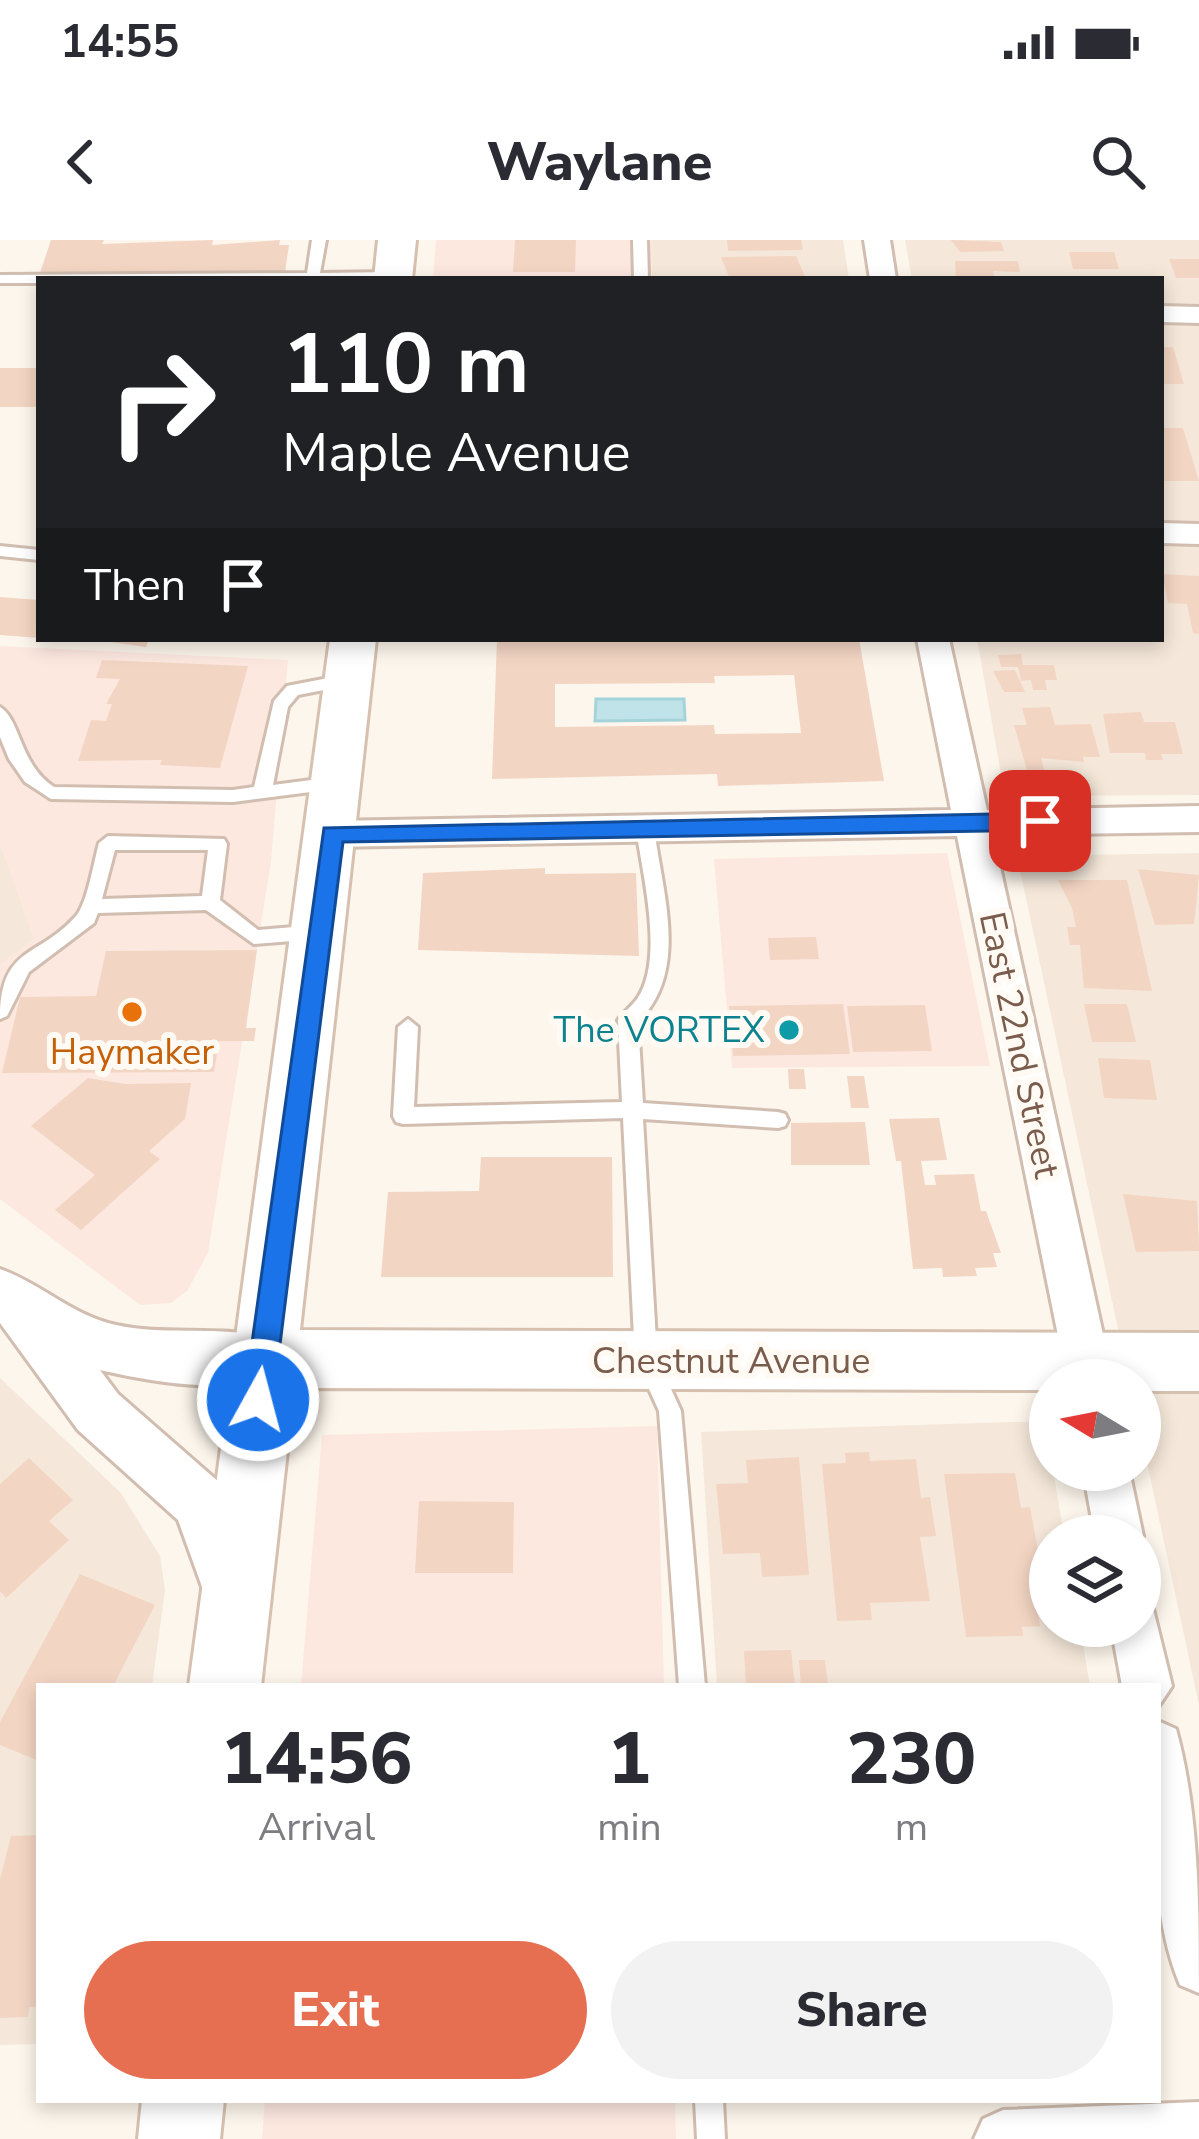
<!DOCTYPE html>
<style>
body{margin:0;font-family:"Nunito Sans",sans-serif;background:#f2f2f3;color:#2b2b33;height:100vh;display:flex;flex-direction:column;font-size:45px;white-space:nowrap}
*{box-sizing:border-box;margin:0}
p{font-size:39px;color:#7c7c81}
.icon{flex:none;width:66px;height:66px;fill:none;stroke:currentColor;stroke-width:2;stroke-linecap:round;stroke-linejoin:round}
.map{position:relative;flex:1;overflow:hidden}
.drawer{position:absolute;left:36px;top:1443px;width:1125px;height:420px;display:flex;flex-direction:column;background:#fff;border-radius:0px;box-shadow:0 6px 18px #0003}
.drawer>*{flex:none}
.banner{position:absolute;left:36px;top:36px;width:1128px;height:366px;border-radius:0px;box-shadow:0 6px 18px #0003;background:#202124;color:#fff;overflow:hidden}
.needle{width:78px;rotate:280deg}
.fabs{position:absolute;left:1029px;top:1119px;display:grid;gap:24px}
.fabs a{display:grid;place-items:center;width:132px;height:132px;border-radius:50%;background:#fff;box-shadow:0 6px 18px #0003;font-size:60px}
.pin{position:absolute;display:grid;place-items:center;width:102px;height:102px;color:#fff;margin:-51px;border-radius:24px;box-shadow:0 6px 18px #0006}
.me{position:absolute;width:132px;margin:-66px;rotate:7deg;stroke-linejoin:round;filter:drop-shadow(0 0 9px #0008)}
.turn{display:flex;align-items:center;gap:42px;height:252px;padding:0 48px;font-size:54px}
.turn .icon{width:156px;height:156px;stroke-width:2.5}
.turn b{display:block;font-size:84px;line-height:102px}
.then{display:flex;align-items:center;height:114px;padding:0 48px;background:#0003;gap:24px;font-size:45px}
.eta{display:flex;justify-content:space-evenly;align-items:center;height:204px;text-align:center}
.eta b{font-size:72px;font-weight:800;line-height:84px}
.cta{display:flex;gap:24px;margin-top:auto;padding:24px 48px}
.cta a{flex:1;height:138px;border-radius:72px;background:#e76f51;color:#fff;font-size:48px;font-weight:800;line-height:138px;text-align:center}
.cta a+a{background:#f2f2f3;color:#2b2b33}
.status{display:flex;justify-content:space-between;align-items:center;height:84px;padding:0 60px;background:#fff;direction:ltr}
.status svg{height:33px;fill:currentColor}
header{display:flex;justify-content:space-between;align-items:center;height:156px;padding:0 48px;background:#fff;font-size:54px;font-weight:800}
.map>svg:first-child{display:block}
.residential{fill:#f5e8da}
.commercial{fill:#fde8e0}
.water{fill:#bfe3e8;stroke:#a5d3da;stroke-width:3}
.building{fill:#f3d5c3;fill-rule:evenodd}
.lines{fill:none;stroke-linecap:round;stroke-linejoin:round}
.service-casing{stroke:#d1beb0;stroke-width:6}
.minor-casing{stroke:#d1beb0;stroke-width:6}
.tertiary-casing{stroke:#d1beb0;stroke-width:6}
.secondary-casing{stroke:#d6c0b0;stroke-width:6}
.service{fill:#fff;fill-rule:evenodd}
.minor{fill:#fff;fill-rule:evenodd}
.tertiary{fill:#fff;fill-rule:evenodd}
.secondary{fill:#fff;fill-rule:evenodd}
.route{fill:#1a73e8;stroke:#114b97;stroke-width:3}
.food-dot{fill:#e8710a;stroke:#fffaf3;stroke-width:4.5}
.culture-dot{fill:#0f9aa8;stroke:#fffaf3;stroke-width:4.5}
.labels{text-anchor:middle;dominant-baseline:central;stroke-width:12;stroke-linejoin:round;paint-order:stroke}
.culture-label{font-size:36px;fill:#0d838f;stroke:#fffaf3;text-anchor:end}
.street-label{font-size:36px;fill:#7a5c4d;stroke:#fffaf3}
.food-label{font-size:36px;fill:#c56008;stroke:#fffaf3}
</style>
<div class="status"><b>14:55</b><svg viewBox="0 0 49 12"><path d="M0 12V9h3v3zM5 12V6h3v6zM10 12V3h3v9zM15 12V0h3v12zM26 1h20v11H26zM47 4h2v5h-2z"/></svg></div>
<header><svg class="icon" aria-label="back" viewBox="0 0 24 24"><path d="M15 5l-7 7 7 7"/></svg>Waylane<svg class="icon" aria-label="search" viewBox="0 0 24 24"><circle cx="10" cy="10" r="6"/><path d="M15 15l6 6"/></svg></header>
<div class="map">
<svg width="1199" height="1899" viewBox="0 0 1199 1899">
<rect width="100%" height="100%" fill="#fdf6ec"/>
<g class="residential">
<path d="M 651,0 L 843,0 L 849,39 L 652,39 Z"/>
<path d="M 905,0 L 1199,0 L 1199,555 L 1005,556 L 977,399 L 1161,399 L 1161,39 L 912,39 Z"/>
<path d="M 0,604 L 35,699 L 0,725 Z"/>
<path d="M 1199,613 L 1199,1465 L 1140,1190 L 1140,1140 L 1129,1140 L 1017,616 Z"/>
<path d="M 0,1138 L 121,1253 L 160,1316 L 165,1350 L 152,1446 L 39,1446 L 39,1804 L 0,1805 Z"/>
<path d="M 1045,1181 L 1064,1296 L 1050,1296 L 1050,1386 L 1080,1386 L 1090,1446 L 717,1446 L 701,1192 Z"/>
</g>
<g class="commercial">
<path d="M 436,0 L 651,0 L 652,39 L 433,39 Z"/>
<path d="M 0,406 L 288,420 L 271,622 L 208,1013 L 187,1051 L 171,1063 L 140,1065 L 0,959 L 0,725 L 34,699 L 0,604 Z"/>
<path d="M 947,613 L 990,826 L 732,828 L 714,619 Z"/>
<path d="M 657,1186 L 664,1446 L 301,1446 L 322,1195 Z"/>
<path d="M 265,1860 L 675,1860 L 676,1899 L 262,1899 Z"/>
</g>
<path class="water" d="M 596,459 L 684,459 L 685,480 L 595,481 Z"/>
<g class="building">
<path d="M 51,0 L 104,0 L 102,4 L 213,0 L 212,5 L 280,0 L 279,5 L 289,5 L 285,32 L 40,33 Z"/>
<path d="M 515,0 L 576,0 L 575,32 L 513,32 Z"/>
<path d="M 727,0 L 801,0 L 803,10 L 728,11 Z"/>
<path d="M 951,0 L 1001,2 L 1004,11 L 960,12 Z"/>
<path d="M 1069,12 L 1114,12 L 1119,29 L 1073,29 Z"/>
<path d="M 796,16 L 806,39 L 730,39 L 721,17 Z"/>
<path d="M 1169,19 L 1199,19 L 1199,38 L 1176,38 Z"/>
<path d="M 955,21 L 1018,21 L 1020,32 L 993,31 L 995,39 L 956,39 Z"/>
<path d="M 1161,107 L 1173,107 L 1184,144 L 1161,144 Z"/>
<rect x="0" y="128" width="39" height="39"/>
<path d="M 1161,188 L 1183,188 L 1199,241 L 1161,241 Z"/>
<path d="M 1162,334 L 1199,336 L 1199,394 L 1193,393 L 1187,364 L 1168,363 Z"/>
<path d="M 0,357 L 39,360 L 39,398 L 0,395 Z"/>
<path d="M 89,399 L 149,399 L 146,407 Z"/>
<path d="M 497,399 L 859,399 L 884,541 L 718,546 L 717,534 L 492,539 ZM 794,435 L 801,493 L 715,494 L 714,485 L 555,487 L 555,444 L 715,443 L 714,436 Z"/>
<path d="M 1021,414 L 1023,425 L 1054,425 L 1057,440 L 1045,440 L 1047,450 L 1033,450 L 1031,440 L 1021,441 L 1018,427 L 1001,427 L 998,415 Z"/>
<path d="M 102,420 L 248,426 L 220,528 L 160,525 L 162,520 L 78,521 L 91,480 L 106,481 L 112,464 L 106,464 L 120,439 L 96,438 Z"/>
<path d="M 1015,430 L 1025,452 L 1004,452 L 993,431 Z"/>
<path d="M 1050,467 L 1055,485 L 1091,484 L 1100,517 L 1083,517 L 1084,522 L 1041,518 L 1048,544 L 1031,544 L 1014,485 L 1027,485 L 1022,468 Z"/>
<path d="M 1141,472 L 1144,482 L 1175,482 L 1183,514 L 1161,514 L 1163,520 L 1146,520 L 1145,513 L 1110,513 L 1103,474 Z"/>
<path d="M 545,628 L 545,634 L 636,633 L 639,716 L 418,710 L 423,633 Z"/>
<path d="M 1138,629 L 1199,635 L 1194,684 L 1155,685 Z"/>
<path d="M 1058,640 L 1127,640 L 1152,751 L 1084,748 L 1080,705 L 1070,705 L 1067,687 L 1076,687 L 1072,668 Z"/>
<path d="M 816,697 L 819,719 L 770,720 L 768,698 Z"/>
<path d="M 257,710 L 246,788 L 256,788 L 254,801 L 219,801 L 214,832 L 2,833 L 20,757 L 96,756 L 106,711 Z"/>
<path d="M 843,764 L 850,814 L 733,816 L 729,766 Z"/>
<path d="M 1084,764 L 1127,764 L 1136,802 L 1092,802 Z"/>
<path d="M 925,765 L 932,811 L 853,812 L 847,766 Z"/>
<path d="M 1098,818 L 1150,820 L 1157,860 L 1104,858 Z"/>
<path d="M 788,829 L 804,829 L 806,849 L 789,849 Z"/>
<path d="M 847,836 L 864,836 L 869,868 L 851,868 Z"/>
<path d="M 88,838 L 125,844 L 191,843 L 185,879 L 149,911 L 160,919 L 81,990 L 55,970 L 95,935 L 31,886 Z"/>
<path d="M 939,878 L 947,920 L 921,921 L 925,945 L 936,945 L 934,935 L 974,934 L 981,971 L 986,971 L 1001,1013 L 993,1013 L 997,1027 L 975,1028 L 977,1036 L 943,1037 L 942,1028 L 913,1029 L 901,921 L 896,921 L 889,879 Z"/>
<path d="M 865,882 L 870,925 L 791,925 L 791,883 Z"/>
<path d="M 481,917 L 612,917 L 613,1037 L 381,1037 L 388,952 L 479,951 Z"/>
<path d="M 1123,954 L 1197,961 L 1199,1011 L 1136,1012 Z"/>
<path d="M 869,1212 L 870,1221 L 916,1219 L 921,1258 L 930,1257 L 936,1296 L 920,1297 L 930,1361 L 870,1363 L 872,1380 L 837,1381 L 822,1224 L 846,1223 L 845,1213 Z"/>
<path d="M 799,1217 L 809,1335 L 762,1337 L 760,1313 L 723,1314 L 716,1244 L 748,1243 L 746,1220 Z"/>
<path d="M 29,1218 L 73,1260 L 49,1281 L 69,1300 L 6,1358 L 0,1351 L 0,1244 Z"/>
<path d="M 1015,1233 L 1021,1268 L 1030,1267 L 1043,1338 L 1032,1338 L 1040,1386 L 1022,1387 L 1023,1396 L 966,1397 L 944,1234 Z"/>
<path d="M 419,1261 L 514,1262 L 513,1333 L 415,1333 Z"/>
<path d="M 80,1334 L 155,1365 L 113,1446 L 39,1446 L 39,1521 L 0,1505 L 0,1482 Z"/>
<path d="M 791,1410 L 795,1446 L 746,1446 L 744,1411 Z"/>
<path d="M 799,1420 L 825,1420 L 828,1446 L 801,1446 Z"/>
<path d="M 39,1595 L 39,1767 L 29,1767 L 28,1777 L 0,1778 L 0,1639 L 11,1596 Z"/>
</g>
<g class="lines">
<defs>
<g id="service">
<path d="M 312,0 L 326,0 L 320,33 L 393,32 L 400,36 L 397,39 L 39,39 L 39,43 L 0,43 L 0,35 L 307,33 Z"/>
<path d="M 633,0 L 647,0 L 648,39 L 634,39 Z"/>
<path d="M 0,306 L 39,310 L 39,320 L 0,316 Z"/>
<path d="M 349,434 L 355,436 L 355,444 L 298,455 L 288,467 L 273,545 L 334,537 L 343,543 L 334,549 L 233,562 L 51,559 L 25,542 L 9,519 L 0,497 L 0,467 C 21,480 19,524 54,547 L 233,550 L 254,547 L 274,461 L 287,446 Z"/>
<path d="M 645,582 L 654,588 C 662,652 690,731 638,782 L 643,863 L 778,872 L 785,874 L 788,880 L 785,886 L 778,888 L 643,879 L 657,1118 L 681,1171 L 705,1446 L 679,1446 L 659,1171 L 635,1118 L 623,878 L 403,884 L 396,882 L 393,876 L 398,787 L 408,779 L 418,787 L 414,867 L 622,862 L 618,780 C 624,772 632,766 637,759 C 665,719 642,633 636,588 Z"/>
<path d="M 108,596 L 224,599 L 227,604 L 220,660 L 258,690 L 318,685 L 327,692 L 318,699 L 254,704 L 206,670 L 98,673 L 94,683 L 29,732 L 7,776 L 0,779 C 0,705 38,719 76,676 C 87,664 94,621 99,603 ZM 115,610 L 208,610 L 202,656 L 102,659 Z"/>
<path d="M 695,1860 L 723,1860 L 725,1899 L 697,1899 Z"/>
</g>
<g id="minor">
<path d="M 864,0 L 890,0 L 896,39 L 870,39 Z"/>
<path d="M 1161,66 L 1199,67 L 1199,83 L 1161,82 Z"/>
<path d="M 1161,283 L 1199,284 L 1199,304 L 1161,303 Z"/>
<path d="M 917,399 L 949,399 L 987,570 L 1199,566 L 1199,592 L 993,595 L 1113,1140 L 1067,1140 L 957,596 L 332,607 L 319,603 L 314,594 L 319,585 L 332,581 L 951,570 Z"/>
<path d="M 1083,1230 L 1129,1230 L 1143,1296 L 1140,1303 L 1140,1296 L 1095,1296 Z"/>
<path d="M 1140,1363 L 1153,1369 L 1172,1446 L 1158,1467 L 1158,1446 L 1122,1446 L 1111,1386 L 1140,1386 Z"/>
<path d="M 1158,1481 L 1176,1489 C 1199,1571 1199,1667 1199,1753 L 1180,1745 C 1146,1664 1158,1567 1158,1481 Z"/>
<path d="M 1199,1862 L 1199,1899 L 974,1899 L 983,1879 L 1003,1870 Z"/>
</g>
<path id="tertiary" d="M 0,1029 C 42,1044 71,1075 116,1085 C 170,1097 231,1083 282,1102 L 290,1119 L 282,1136 C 231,1155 152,1142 100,1130 L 118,1154 L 221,1244 L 261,1349 L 252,1369 L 231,1378 L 210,1369 L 178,1280 L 78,1190 L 0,1083 Z"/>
<g id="secondary">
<path d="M 378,0 L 416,0 L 412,39 L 374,39 Z"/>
<path d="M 330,399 L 376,399 L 300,1090 L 1199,1093 L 1199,1151 L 1140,1151 L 1140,1140 L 1050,1140 L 1050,1150 L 294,1148 L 261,1446 L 189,1446 Z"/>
<path d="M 142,1860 L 224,1860 L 220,1899 L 138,1899 Z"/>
</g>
</defs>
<use href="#service" class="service-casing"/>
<use href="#minor" class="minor-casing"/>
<use href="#tertiary" class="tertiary-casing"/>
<use href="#secondary" class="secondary-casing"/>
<use href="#service" class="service"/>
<use href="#minor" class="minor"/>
<use href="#tertiary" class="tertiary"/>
<use href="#secondary" class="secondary"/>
</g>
<path class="route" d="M 1040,573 L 1052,581 L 1040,590 L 343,602 L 273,1160 L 258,1173 L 248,1169 L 244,1160 L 324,588 Z"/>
<circle class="food-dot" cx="132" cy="772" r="12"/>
<circle class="culture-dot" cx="789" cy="790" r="12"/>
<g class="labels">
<g class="culture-label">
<text x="765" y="790">The VORTEX</text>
</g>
<g class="street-label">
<text transform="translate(1019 805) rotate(78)">East 22nd Street</text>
<text x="731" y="1121">Chestnut Avenue</text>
</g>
<g class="food-label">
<text x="132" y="812">Haymaker</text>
</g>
</g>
</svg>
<div class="fabs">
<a><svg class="needle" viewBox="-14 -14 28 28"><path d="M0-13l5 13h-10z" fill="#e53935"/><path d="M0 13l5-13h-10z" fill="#7c7c81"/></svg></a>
<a><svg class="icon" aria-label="layers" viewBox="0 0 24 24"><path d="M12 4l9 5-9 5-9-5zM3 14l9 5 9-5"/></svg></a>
</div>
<div class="pin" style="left:1040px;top:581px;background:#d93025"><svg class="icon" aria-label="arrive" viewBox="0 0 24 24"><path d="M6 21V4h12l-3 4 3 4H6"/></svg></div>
<svg class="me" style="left:258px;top:1160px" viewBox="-20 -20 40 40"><circle r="17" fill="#1a73e8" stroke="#fff" stroke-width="3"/><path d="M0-11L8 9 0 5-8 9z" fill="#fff"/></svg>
<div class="banner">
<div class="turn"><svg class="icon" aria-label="right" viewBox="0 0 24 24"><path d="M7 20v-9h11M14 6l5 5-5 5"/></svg><div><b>110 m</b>Maple Avenue</div></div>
<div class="then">Then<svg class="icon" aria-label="arrive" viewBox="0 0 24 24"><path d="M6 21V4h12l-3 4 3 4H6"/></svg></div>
</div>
<section class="drawer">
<div class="eta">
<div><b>14:56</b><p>Arrival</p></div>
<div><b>1</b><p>min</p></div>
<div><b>230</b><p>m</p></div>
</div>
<div class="cta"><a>Exit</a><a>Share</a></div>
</section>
</div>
